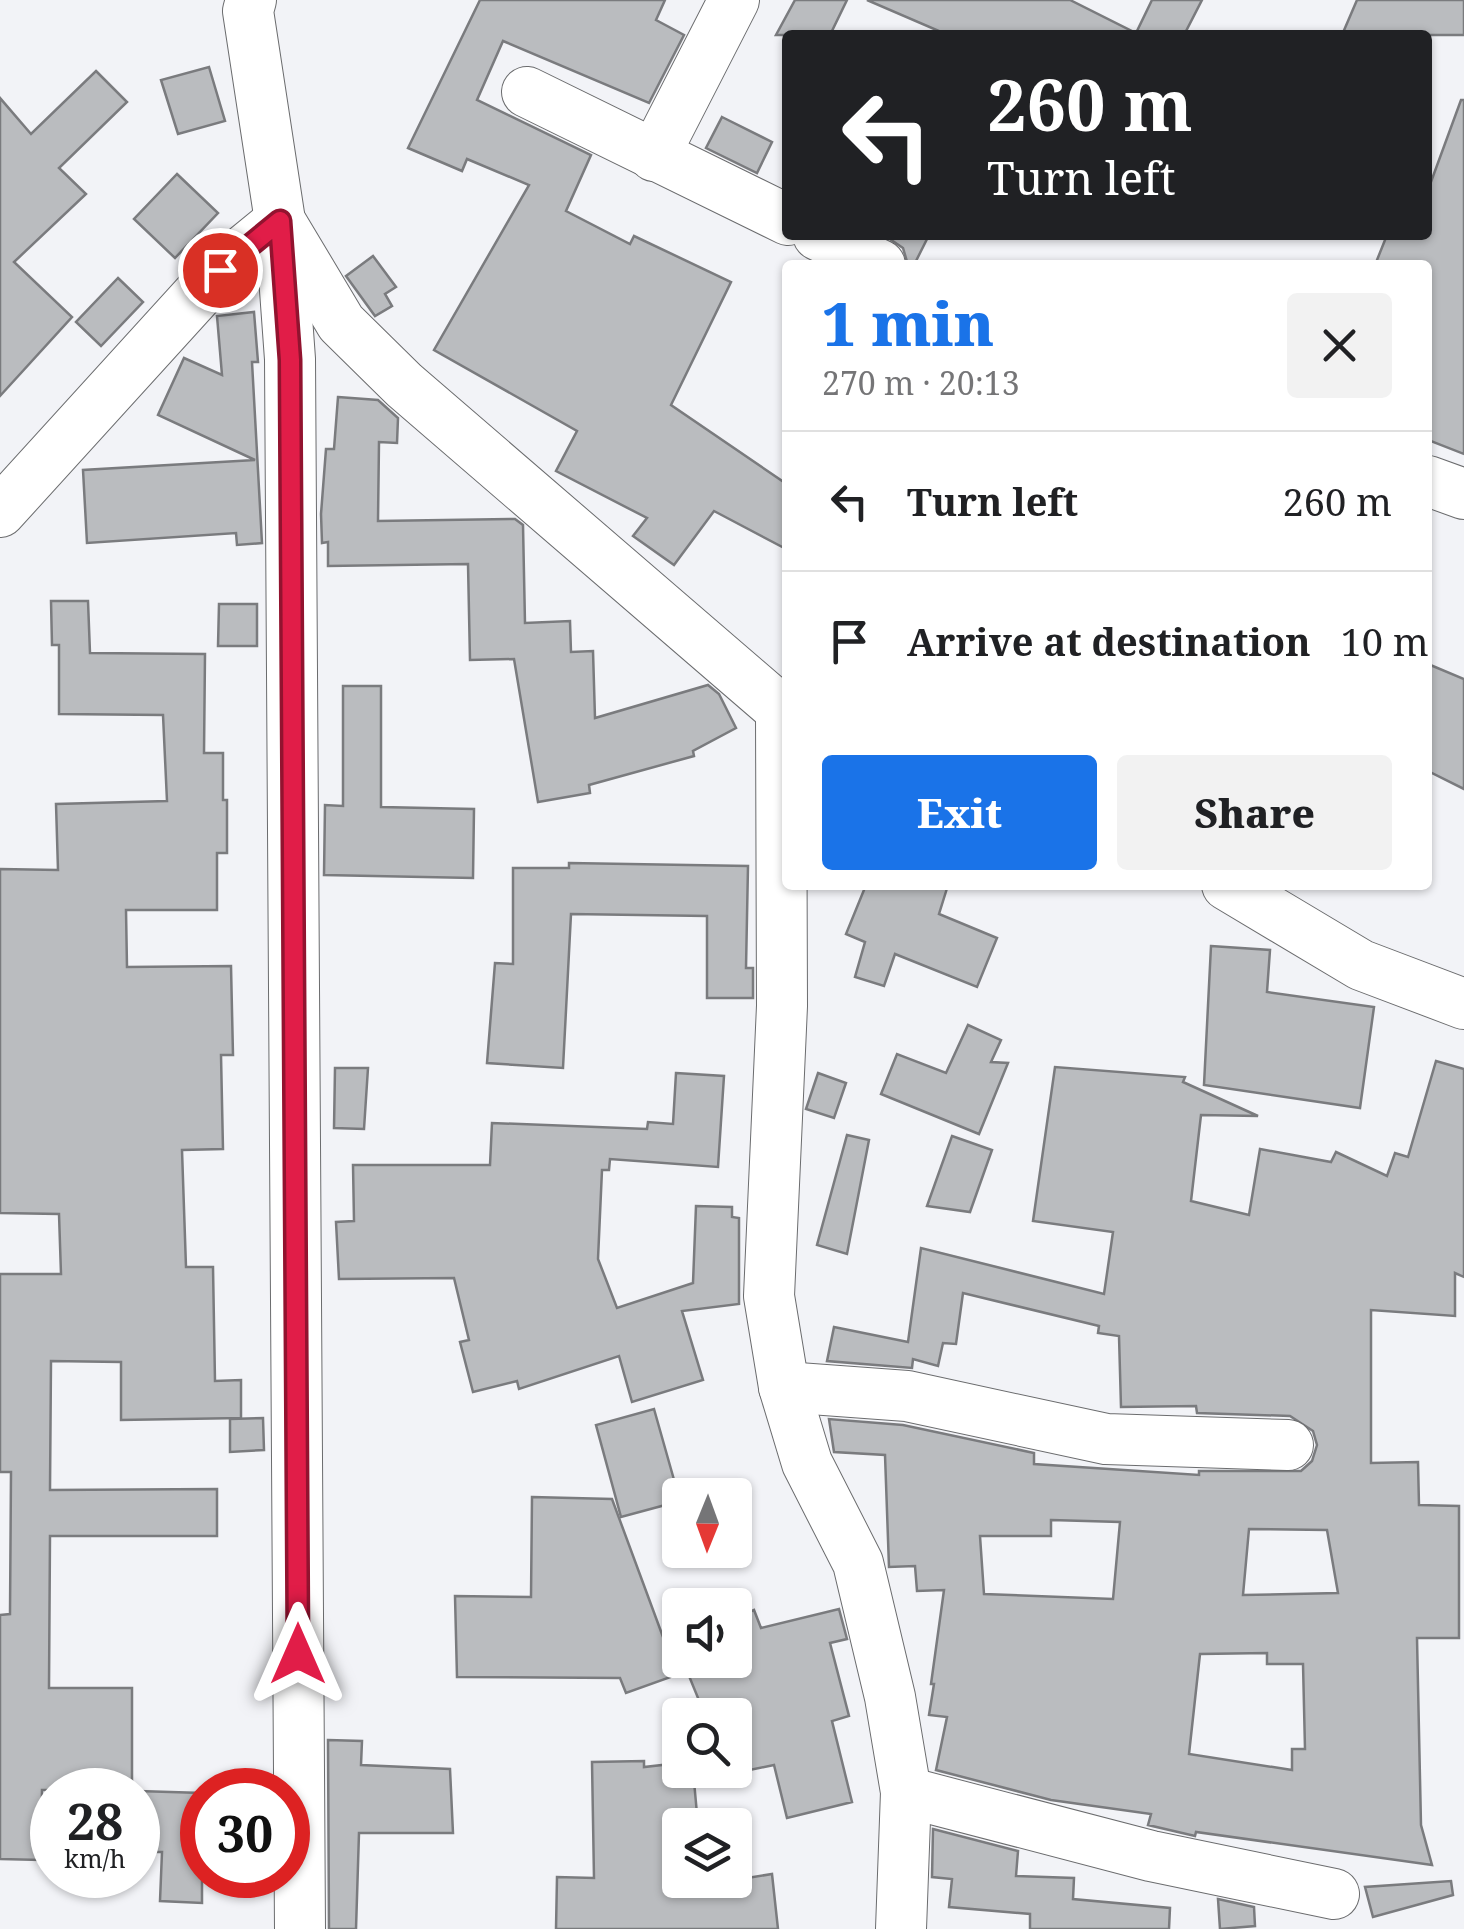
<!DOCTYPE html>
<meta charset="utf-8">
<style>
body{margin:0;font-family:"Noto Serif",serif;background:#f2f2f2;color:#202124;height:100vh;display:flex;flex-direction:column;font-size:38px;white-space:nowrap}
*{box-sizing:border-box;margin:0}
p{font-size:32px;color:#757577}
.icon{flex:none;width:55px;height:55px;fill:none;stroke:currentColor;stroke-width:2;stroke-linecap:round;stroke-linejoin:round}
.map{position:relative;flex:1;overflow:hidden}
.sheet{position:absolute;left:782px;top:260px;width:650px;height:630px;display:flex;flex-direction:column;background:#fff;border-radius:10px;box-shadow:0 2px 8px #0004}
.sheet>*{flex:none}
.top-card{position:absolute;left:782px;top:30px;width:650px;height:210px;border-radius:10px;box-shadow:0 2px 8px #0004;background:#202124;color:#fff;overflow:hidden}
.needle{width:65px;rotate:181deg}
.buttons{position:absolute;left:662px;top:1478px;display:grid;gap:20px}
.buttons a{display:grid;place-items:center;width:90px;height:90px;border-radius:10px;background:#fff;box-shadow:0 2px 8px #0004;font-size:50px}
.speed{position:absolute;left:30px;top:1768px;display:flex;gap:20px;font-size:50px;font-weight:700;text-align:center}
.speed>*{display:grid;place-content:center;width:130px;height:130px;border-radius:50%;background:#fff;box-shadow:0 2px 8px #0004;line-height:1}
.speed small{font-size:25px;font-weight:400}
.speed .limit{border:15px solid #d22;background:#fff;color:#111}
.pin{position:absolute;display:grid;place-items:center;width:85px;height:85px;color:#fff;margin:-42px;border:5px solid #fff;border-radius:50%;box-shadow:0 2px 10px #0007}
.me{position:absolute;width:110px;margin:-55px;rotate:0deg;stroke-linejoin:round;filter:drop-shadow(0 0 8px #0008)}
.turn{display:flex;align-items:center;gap:35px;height:210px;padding:0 40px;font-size:45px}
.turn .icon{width:130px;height:130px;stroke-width:2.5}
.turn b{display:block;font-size:70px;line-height:85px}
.round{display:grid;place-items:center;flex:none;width:105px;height:105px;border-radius:10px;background:#f2f2f2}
.summary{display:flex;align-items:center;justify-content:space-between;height:170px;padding:0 40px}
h1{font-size:60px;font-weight:800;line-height:75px;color:#1a73e8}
.action{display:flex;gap:20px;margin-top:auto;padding:20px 40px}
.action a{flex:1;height:115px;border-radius:10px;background:#1a73e8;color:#fff;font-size:40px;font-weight:800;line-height:115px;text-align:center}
.action a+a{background:#f2f2f2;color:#202124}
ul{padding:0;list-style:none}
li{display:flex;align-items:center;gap:30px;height:140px;padding:0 40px;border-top:2px solid #e0e0e0}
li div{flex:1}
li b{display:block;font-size:38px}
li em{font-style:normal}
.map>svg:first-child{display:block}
.building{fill:#babcbf;stroke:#7a7b7e;stroke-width:2.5;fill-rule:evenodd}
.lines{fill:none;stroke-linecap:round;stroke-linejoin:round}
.minor-casing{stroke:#6b6c6e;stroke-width:52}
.minor{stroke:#fff;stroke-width:50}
.route-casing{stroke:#92132f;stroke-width:25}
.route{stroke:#e11d48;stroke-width:18}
</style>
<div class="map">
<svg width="1464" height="1929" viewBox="0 0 1464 1929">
<rect width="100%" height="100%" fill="#f2f3f7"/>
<g class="building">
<path d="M 480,0 L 665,0 L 656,20 L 684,35 L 649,103 L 503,41 L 477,100 L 591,155 L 566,211 L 630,244 L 634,236 L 731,282 L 671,405 L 788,485 L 788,550 L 714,511 L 674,565 L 633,536 L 647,518 L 556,471 L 577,431 L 434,350 L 529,185 L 467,159 L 462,171 L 408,148 Z"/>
<path d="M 795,0 L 847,0 L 830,35 L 776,35 Z"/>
<path d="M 867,0 L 1070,0 L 1136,33 L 1152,0 L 1202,0 L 1184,35 L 948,35 Z"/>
<path d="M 1357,0 L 1464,0 L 1464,35 L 1342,35 Z"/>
<path d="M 209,67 L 225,121 L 178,134 L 161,80 Z"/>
<path d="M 96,71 L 127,102 L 59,168 L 86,194 L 14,262 L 72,317 L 0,396 L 0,98 L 31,134 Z"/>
<path d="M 1461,100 L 1464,100 L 1464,454 L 1428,440 L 1428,265 L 1375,265 L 1387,235 L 1428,235 L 1428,190 Z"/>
<path d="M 722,117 L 772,142 L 757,173 L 706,148 Z"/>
<path d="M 177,174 L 218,213 L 175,258 L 134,219 Z"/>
<path d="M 884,235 L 929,235 L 914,265 L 908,265 L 903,248 Z"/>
<path d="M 373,256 L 396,287 L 385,294 L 392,306 L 375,316 L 346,276 Z"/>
<path d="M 118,278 L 143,302 L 101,346 L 76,322 Z"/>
<path d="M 254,312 L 258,362 L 252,362 L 262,543 L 237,545 L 236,533 L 87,543 L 83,470 L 255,460 L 158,415 L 184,358 L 222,375 L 217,316 Z"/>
<path d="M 338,397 L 378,400 L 398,418 L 397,443 L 379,442 L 378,521 L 515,519 L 523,525 L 525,623 L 570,621 L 571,652 L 593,651 L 595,718 L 708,685 L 719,694 L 736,728 L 693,751 L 694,756 L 589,785 L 590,793 L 538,802 L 514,659 L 470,660 L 468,564 L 328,566 L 328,542 L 322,543 L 321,514 L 326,449 L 334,449 Z"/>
<path d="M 51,601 L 88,601 L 90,653 L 205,654 L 204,753 L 223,753 L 223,800 L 227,800 L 227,853 L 217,853 L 217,910 L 126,910 L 127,967 L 231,966 L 233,1055 L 221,1055 L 223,1149 L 182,1150 L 186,1267 L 213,1267 L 215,1381 L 241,1380 L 241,1418 L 121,1420 L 121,1362 L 51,1361 L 50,1490 L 217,1489 L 217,1536 L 50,1536 L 49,1688 L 132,1688 L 132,1790 L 42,1790 L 41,1860 L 0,1859 L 0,1615 L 10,1614 L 11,1472 L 0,1472 L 0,1274 L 61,1274 L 59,1214 L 0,1213 L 0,869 L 58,870 L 56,804 L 167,801 L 163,715 L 59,714 L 59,645 L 52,645 Z"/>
<path d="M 219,604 L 257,604 L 257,646 L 218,646 Z"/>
<path d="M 1428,664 L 1464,679 L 1464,789 L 1428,771 Z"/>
<path d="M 343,686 L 381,686 L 381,807 L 474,809 L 473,878 L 324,875 L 325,805 L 343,806 Z"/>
<path d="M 569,863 L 748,866 L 746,968 L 753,968 L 753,998 L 707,998 L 707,916 L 571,914 L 563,1068 L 487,1063 L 495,963 L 513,964 L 513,868 L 569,868 Z"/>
<path d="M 866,885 L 948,885 L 939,914 L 997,938 L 977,987 L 895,954 L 884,986 L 855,977 L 865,942 L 846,934 Z"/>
<path d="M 1211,946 L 1270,950 L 1267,992 L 1374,1007 L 1360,1108 L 1204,1085 Z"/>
<path d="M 968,1025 L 1001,1040 L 991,1062 L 1008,1063 L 979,1134 L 881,1094 L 897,1054 L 946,1073 Z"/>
<path d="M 1436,1061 L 1464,1069 L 1464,1277 L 1455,1273 L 1455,1316 L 1371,1310 L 1371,1463 L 1418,1462 L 1419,1505 L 1459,1506 L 1459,1638 L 1417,1638 L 1421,1825 L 1432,1865 L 1196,1832 L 1195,1836 L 1148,1825 L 1151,1814 L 1051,1800 L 936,1770 L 947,1717 L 929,1715 L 934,1684 L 931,1684 L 944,1590 L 917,1591 L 915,1566 L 889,1567 L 885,1455 L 834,1452 L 829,1419 L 903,1425 L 1034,1453 L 1034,1464 L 1199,1475 L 1199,1471 L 1301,1471 L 1312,1461 L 1317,1445 L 1313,1431 L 1290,1416 L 1197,1413 L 1196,1406 L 1121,1407 L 1119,1336 L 1098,1333 L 1099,1326 L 963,1293 L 956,1344 L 943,1343 L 938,1366 L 913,1359 L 912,1368 L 827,1361 L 834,1327 L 908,1342 L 921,1248 L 1104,1294 L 1113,1232 L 1033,1221 L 1055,1067 L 1185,1077 L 1183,1082 L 1258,1116 L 1201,1115 L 1191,1201 L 1249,1215 L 1260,1149 L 1331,1162 L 1336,1152 L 1387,1176 L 1395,1153 L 1408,1157 ZM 1051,1520 L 1120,1522 L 1113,1599 L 984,1594 L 980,1536 L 1051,1536 ZM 1249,1529 L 1327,1530 L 1338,1593 L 1243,1595 ZM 1267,1653 L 1267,1664 L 1303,1664 L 1305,1749 L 1292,1749 L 1292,1770 L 1189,1754 L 1200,1654 Z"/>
<path d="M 335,1068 L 368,1068 L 364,1129 L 334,1128 Z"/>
<path d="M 676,1073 L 724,1076 L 718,1167 L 610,1159 L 609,1170 L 602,1170 L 598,1259 L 617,1308 L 693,1283 L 696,1206 L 732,1207 L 732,1217 L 739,1218 L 739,1304 L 682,1311 L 703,1380 L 632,1402 L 619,1356 L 519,1389 L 517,1381 L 473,1392 L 460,1342 L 469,1340 L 454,1278 L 339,1279 L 336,1222 L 354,1221 L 353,1165 L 490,1165 L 492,1123 L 647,1129 L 648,1122 L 673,1124 Z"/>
<path d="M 818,1073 L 846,1083 L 834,1118 L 806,1109 Z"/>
<path d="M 847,1135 L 869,1140 L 847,1254 L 817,1245 Z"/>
<path d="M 952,1136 L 992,1150 L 970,1212 L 927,1206 Z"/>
<path d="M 654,1409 L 680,1501 L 621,1517 L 596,1425 Z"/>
<path d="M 263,1418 L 264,1450 L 230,1452 L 230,1419 Z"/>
<path d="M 532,1497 L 612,1499 L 666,1645 L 680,1639 L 680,1660 L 735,1660 L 735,1618 L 754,1610 L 761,1628 L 839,1609 L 847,1639 L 830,1643 L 849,1716 L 832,1721 L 852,1802 L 787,1818 L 774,1765 L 730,1774 L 728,1770 L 735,1770 L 735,1715 L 705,1715 L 687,1671 L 626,1693 L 620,1678 L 457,1677 L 455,1596 L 531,1597 Z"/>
<path d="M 328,1740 L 362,1741 L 361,1765 L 450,1769 L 453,1833 L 359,1833 L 356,1929 L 329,1929 Z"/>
<path d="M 644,1761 L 644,1767 L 680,1763 L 680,1770 L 693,1770 L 698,1825 L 680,1825 L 680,1880 L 735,1880 L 772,1874 L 778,1929 L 556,1929 L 557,1877 L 594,1878 L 592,1762 Z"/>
<path d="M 138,1791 L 202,1793 L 202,1903 L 160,1901 L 162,1852 L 138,1852 Z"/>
<path d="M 933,1829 L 1018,1851 L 1016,1876 L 1074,1878 L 1073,1899 L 1170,1908 L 1169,1929 L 1030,1929 L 1030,1914 L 949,1907 L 952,1879 L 932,1877 Z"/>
<path d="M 1451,1881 L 1453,1895 L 1373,1917 L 1365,1887 Z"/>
<path d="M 1218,1899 L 1254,1907 L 1255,1926 L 1220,1929 Z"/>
</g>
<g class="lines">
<defs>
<g id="minor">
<path d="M 251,0 L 248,11 L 280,221 L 290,359 L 300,1929"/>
<path d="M 527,92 L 788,220"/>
<path d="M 654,156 L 734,0"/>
<path d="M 818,235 L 880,265"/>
<path d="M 1428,481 L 1464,494"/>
<path d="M 0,512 L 220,270 L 280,221 L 341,323 L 404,385 L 788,716"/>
<path d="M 781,714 L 782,1006 L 769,1296 L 784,1387 L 807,1463 L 858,1563 L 890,1697 L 906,1792 L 901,1929"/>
<path d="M 1227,885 L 1361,965 L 1464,1004"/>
<path d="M 784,1387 L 907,1396 L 1106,1439 L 1288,1445"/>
<path d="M 906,1792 L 1151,1856 L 1334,1894"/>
</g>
</defs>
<use href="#minor" class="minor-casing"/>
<use href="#minor" class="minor"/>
</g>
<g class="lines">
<defs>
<path id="route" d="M 220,270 L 280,221 L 290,360 L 298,1654"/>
</defs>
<use href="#route" class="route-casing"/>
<use href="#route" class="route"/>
</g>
</svg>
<div class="buttons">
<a><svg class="needle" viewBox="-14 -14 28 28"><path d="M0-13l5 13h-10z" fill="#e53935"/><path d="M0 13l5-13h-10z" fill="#757577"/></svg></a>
<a><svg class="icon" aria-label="sound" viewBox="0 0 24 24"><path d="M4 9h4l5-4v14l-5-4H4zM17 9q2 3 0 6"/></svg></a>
<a><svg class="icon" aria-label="search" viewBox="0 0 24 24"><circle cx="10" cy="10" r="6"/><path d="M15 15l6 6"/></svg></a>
<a><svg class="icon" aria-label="layers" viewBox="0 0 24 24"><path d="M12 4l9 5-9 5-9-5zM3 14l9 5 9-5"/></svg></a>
</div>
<div class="speed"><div>28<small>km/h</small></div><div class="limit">30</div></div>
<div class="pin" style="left:220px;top:270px;background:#d93025"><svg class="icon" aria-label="arrive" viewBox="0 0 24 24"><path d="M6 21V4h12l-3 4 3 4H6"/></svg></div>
<svg class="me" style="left:298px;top:1654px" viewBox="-20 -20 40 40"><path d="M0-17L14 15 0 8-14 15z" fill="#e11d48" stroke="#fff" stroke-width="4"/></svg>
<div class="top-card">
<div class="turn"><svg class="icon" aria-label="left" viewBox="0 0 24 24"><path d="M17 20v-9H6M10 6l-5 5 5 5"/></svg><div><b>260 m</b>Turn left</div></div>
</div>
<section class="sheet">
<div class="summary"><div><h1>1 min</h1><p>270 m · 20:13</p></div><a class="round"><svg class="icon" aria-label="close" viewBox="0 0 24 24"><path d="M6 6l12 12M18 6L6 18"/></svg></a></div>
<ul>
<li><svg class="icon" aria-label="left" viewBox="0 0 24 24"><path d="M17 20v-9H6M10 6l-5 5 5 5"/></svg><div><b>Turn left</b></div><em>260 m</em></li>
<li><svg class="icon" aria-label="arrive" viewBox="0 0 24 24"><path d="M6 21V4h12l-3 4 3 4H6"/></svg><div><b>Arrive at destination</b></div><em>10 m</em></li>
</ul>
<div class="action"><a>Exit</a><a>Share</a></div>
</section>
</div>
